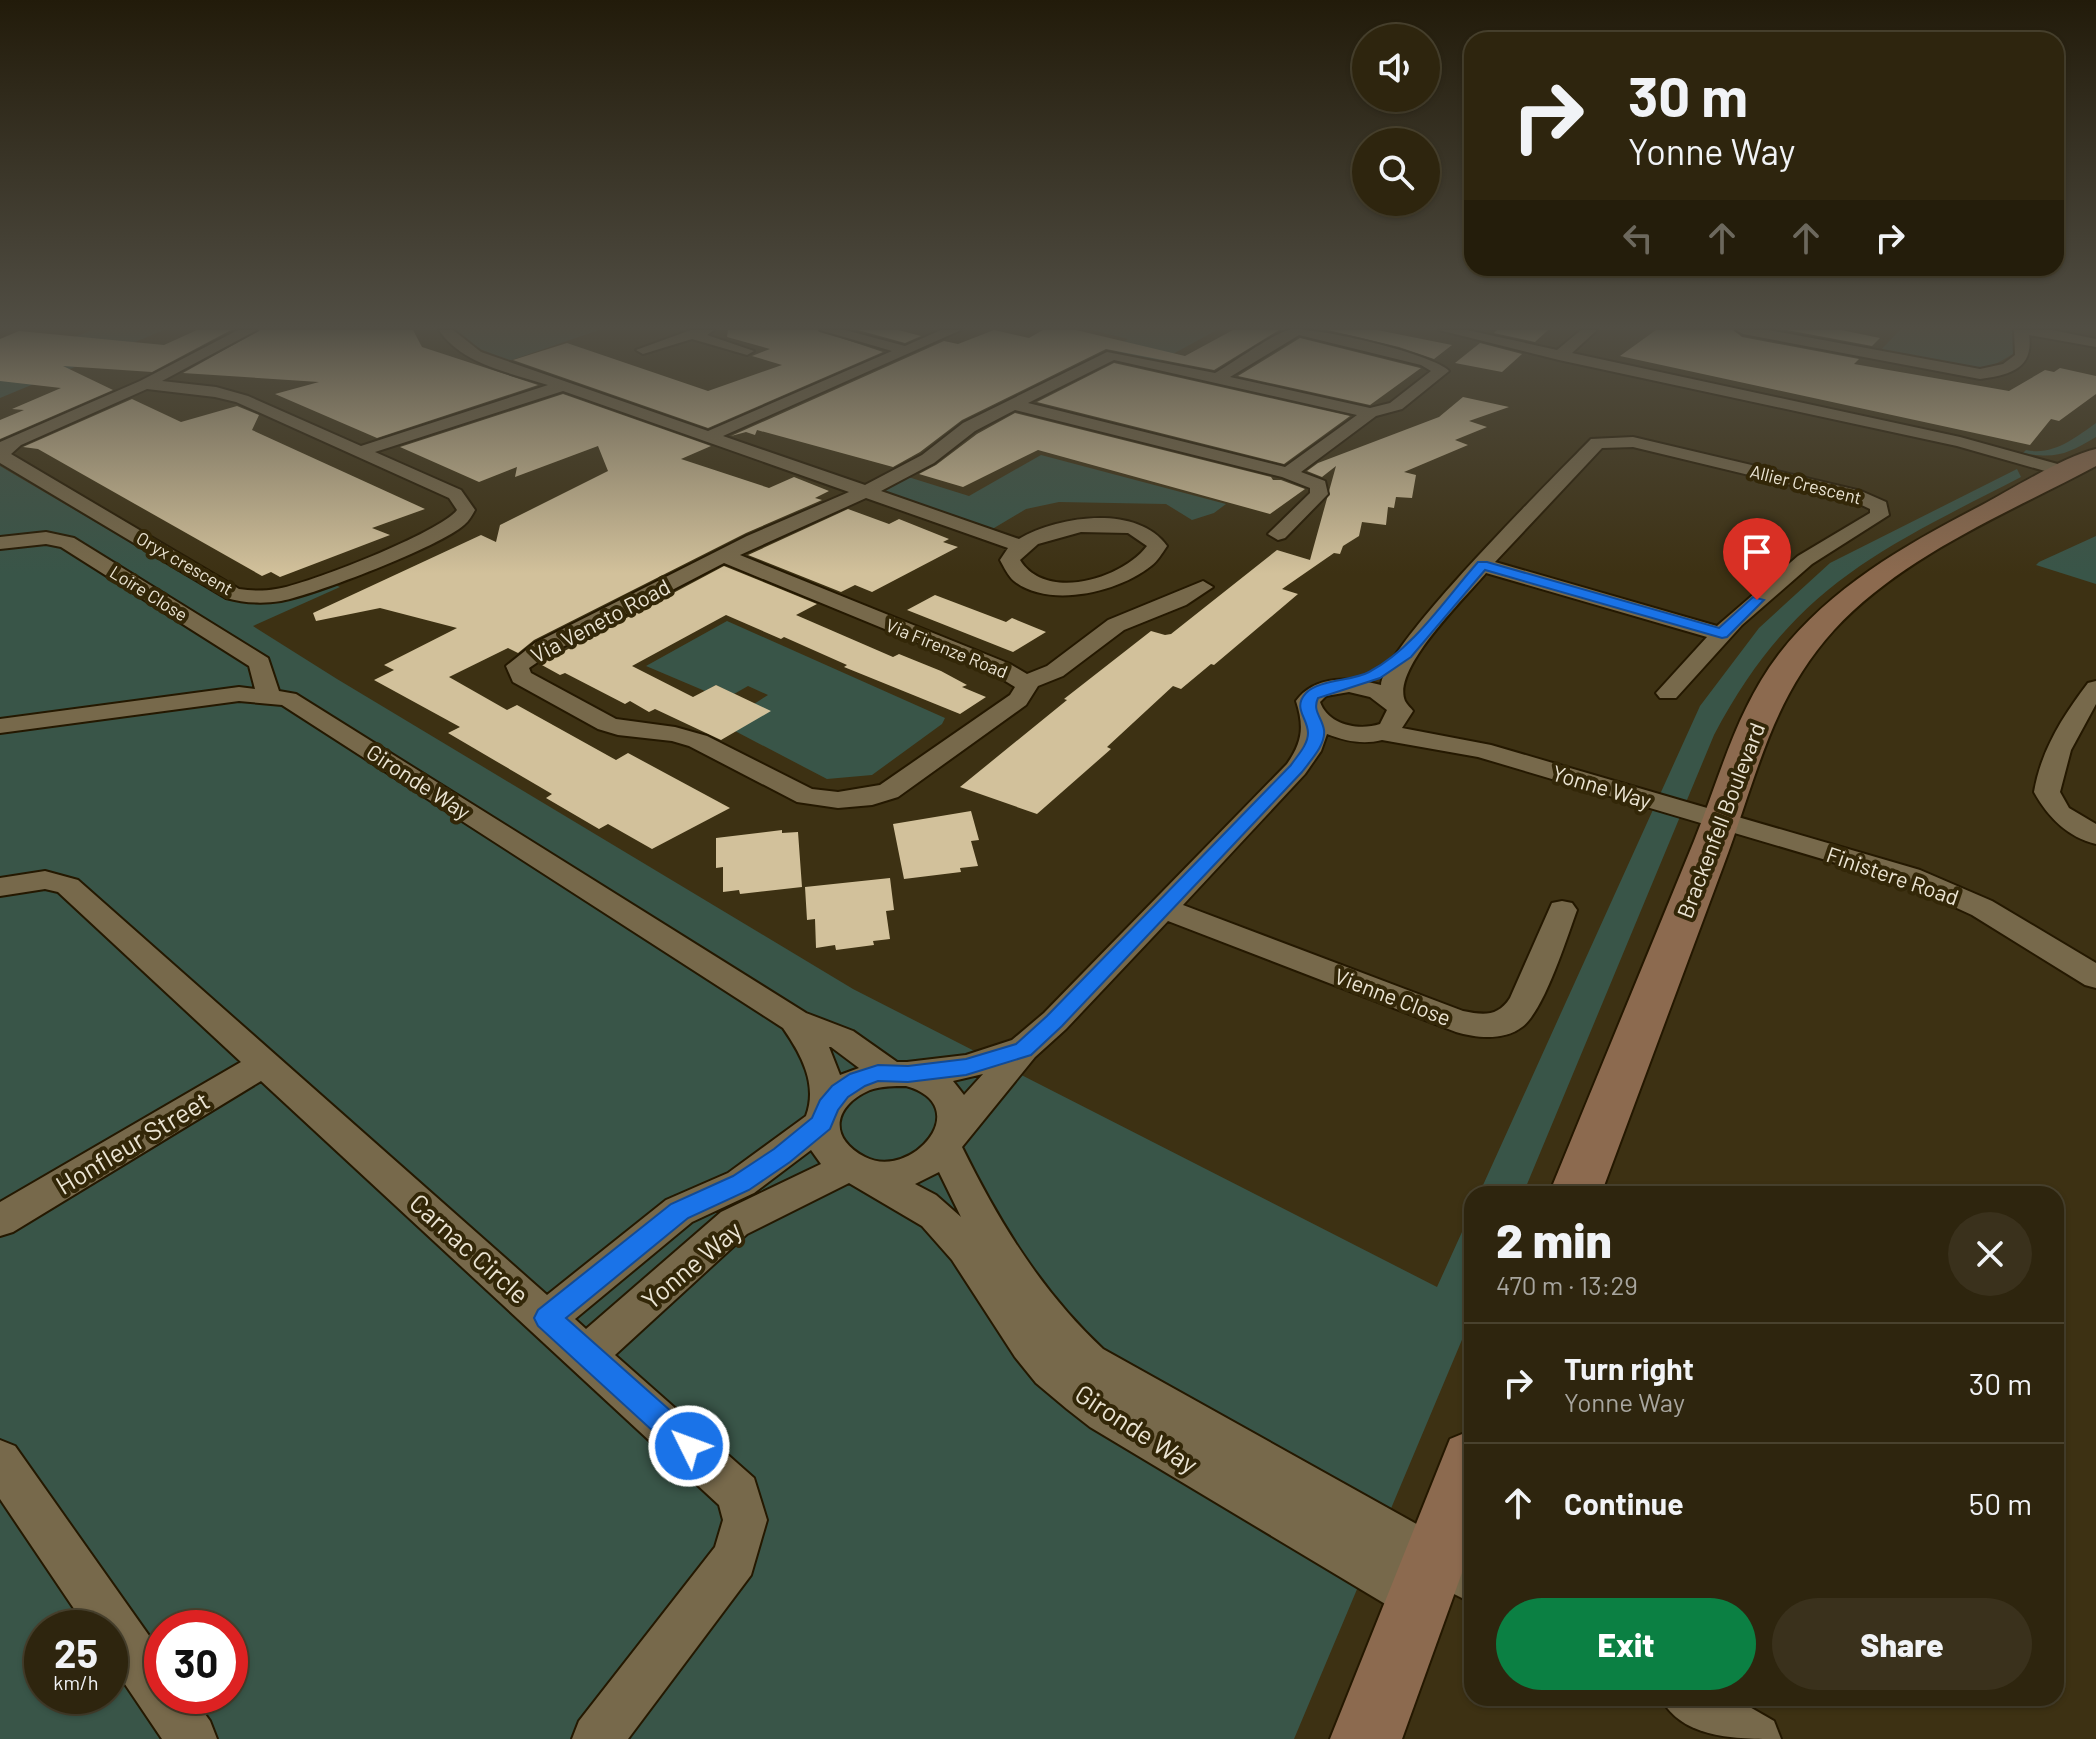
<!DOCTYPE html>
<meta charset="utf-8">
<style>
body{margin:0;font-family:Barlow,sans-serif;background:#3a311c;color:#f1f3f6;height:100vh;display:flex;flex-direction:column;font-size:30px;white-space:nowrap}
*{box-sizing:border-box;margin:0}
p{font-size:26px;color:#a7a59e}
.icon{flex:none;width:44px;height:44px;fill:none;stroke:currentColor;stroke-width:2;stroke-linecap:round;stroke-linejoin:round}
.map{position:relative;flex:1;overflow:hidden}
.sheet{position:absolute;left:1464px;top:1186px;width:600px;height:520px;display:flex;flex-direction:column;background:#2e250e;border-radius:24px;box-shadow:0 2px 6px #0004,0 0 0 2px #49422e}
.sheet>*{flex:none}
.hud{position:absolute;left:1464px;top:32px;width:600px;height:244px;border-radius:24px;box-shadow:0 2px 6px #0004,0 0 0 2px #49422e;background:#2e250e;color:#f1f3f6;overflow:hidden}
.buttons{position:absolute;left:1352px;top:24px;display:grid;gap:16px}
.buttons a{display:grid;place-items:center;width:88px;height:88px;border-radius:50%;background:#2e250e;box-shadow:0 2px 6px #0004,0 0 0 2px #49422e;font-size:40px}
.speed{position:absolute;left:24px;top:1610px;display:flex;gap:16px;font-size:40px;font-weight:700;text-align:center}
.speed>*{display:grid;place-content:center;width:104px;height:104px;border-radius:50%;background:#2e250e;box-shadow:0 2px 6px #0004,0 0 0 2px #49422e;line-height:1}
.speed small{font-size:20px;font-weight:400}
.speed .limit{border:12px solid #d22;background:#fff;color:#111}
.pin{position:absolute;display:grid;place-items:center;width:68px;height:68px;color:#fff;margin:-82px -34px;border-radius:50% 50% 50% 0;rotate:-45deg;box-shadow:0 0 8px #0007}
.pin .icon{rotate:45deg}
.me{position:absolute;width:88px;margin:-44px;rotate:312deg;stroke-linejoin:round;filter:drop-shadow(0 0 6px #0008)}
.turn{display:flex;align-items:center;gap:28px;height:168px;padding:0 32px;font-size:36px}
.turn .icon{width:104px;height:104px;stroke-width:2.5}
.turn b{display:block;font-size:56px;line-height:68px}
.lanes{display:flex;align-items:center;height:76px;padding:0 32px;background:#0003;justify-content:center;gap:40px;direction:ltr}
.lanes .off{opacity:.35}
.round{display:grid;place-items:center;flex:none;width:84px;height:84px;border-radius:42px;background:#3a311c}
.overview{display:flex;align-items:center;justify-content:space-between;height:136px;padding:0 32px}
h1{font-size:48px;font-weight:800;line-height:60px}
.cta{display:flex;gap:16px;margin-top:auto;padding:16px 32px}
.cta a{flex:1;height:92px;border-radius:48px;background:#0b8043;color:#fff;font-size:32px;font-weight:800;line-height:92px;text-align:center}
.cta a+a{background:#3a311c;color:#f1f3f6}
ul{padding:0;list-style:none}
li{display:flex;align-items:center;gap:24px;height:120px;padding:0 32px;border-top:2px solid #49422e}
li div{flex:1}
li b{display:block;font-size:30px}
li em{font-style:normal}
.map>svg:first-child{display:block}
.green{fill:#395548;fill-rule:evenodd}
.building{fill:#d2c19b}
.lines{fill:none;stroke-linecap:round;stroke-linejoin:round}
.street-casing{stroke:#241800;stroke-width:4}
.secondary-casing{stroke:#241800;stroke-width:4}
.street{fill:#77694b;fill-rule:evenodd}
.secondary{fill:#8c6a4f;fill-rule:evenodd}
.route{fill:#1a73e8;stroke:#114b97;stroke-width:2}
.labels{text-anchor:middle;dominant-baseline:central;stroke-width:8;stroke-linejoin:round;paint-order:stroke}
.far-street-label{font-size:18px;fill:#ebe4d3;stroke:#332708}
.street-label{font-size:22px;fill:#ebe4d3;stroke:#332708}
.near-street-label{font-size:26px;fill:#ebe4d3;stroke:#332708}
</style>
<div class="map">
<svg width="2096" height="1739" viewBox="0 0 2096 1739">
<rect width="100%" height="100%" fill="#3d3113"/>
<g class="green">
<path d="M 92,330 L 164,330 L 0,398 L 0,367 Z"/>
<path d="M 457,330 L 599,330 L 509,361 L 470,345 Z"/>
<path d="M 1091,330 L 1217,330 L 1160,361 L 1115,351 L 1113,348 L 1128,339 Z"/>
<path d="M 1900,330 L 2013,330 L 2013,354 L 1985,370 L 1877,354 Z"/>
<path d="M 2096,423 L 2096,437 C 2068,454 2056,459 2023,453 L 2026,450 C 2053,456 2075,438 2096,423 Z"/>
<path d="M 1041,455 L 1226,504 L 1214,513 L 1192,520 L 1166,504 L 1059,502 L 1026,509 L 989,531 L 884,491 L 905,476 L 969,496 Z"/>
<path d="M 0,466 L 228,600 C 266,606 298,599 333,584 L 340,587 L 253,626 L 337,679 L 853,989 L 1437,1287 L 1472,1210 L 1472,1316 L 1294,1739 L 0,1739 ZM 42,1628 L 110,1628 L 110,1696 L 42,1696 ZM 162,1628 L 230,1628 L 230,1696 L 162,1696 Z"/>
<path d="M 2017,469 L 2021,477 C 1879,550 1792,587 1714,735 L 1523,1194 L 1479,1194 L 1700,706 L 1759,628 L 1830,563 Z"/>
<path d="M 2096,536 L 2096,584 L 2036,565 L 2039,562 Z"/>
<path d="M 727,621 L 945,718 L 942,724 L 872,775 L 827,779 L 735,731 L 754,704 L 768,695 L 748,686 L 734,694 L 716,685 L 705,691 L 646,666 Z"/>
</g>
<g class="building">
<path d="M 197,330 L 231,330 L 152,372 L 63,366 L 113,390 L 0,439 L 0,420 L 24,410 L 12,409 L 61,388 L 0,381 L 0,339 L 19,331 L 164,345 Z"/>
<path d="M 260,330 L 413,330 L 422,347 L 538,385 L 377,438 L 275,394 L 319,382 L 183,373 Z"/>
<path d="M 728,330 L 817,330 L 883,352 L 708,428 L 513,360 L 567,343 L 708,391 L 782,365 L 752,356 L 770,349 L 727,337 Z"/>
<path d="M 858,330 L 898,330 L 921,336 L 905,343 Z"/>
<path d="M 994,330 L 1029,338 L 1043,330 L 1076,330 L 1185,356 L 1233,330 L 1279,330 L 1214,370 L 1106,349 L 962,420 L 920,452 L 893,467 L 757,430 L 755,435 L 746,432 L 731,436 L 944,341 L 958,344 Z"/>
<path d="M 1328,330 L 1377,330 L 1452,345 L 1434,359 L 1399,347 Z"/>
<path d="M 1497,330 L 1548,330 L 1535,342 L 1494,333 Z"/>
<path d="M 1656,330 L 1733,330 L 1742,337 L 1859,359 L 1854,364 L 2009,391 L 2045,370 L 2054,372 L 2060,368 L 2096,376 L 2096,394 L 2059,421 L 2051,419 L 2030,445 L 1620,356 Z"/>
<path d="M 1787,330 L 1841,330 L 1880,338 L 1872,346 Z"/>
<path d="M 1300,338 L 1420,368 L 1421,368 L 1370,405 L 1238,376 Z"/>
<path d="M 1480,343 L 1522,354 L 1502,372 L 1455,363 Z"/>
<path d="M 1114,363 L 1350,416 L 1284,464 L 1037,402 Z"/>
<path d="M 563,394 L 711,446 L 681,459 L 769,488 L 794,477 L 829,491 L 815,498 L 822,500 L 746,533 L 534,640 L 518,653 L 508,648 L 449,677 L 507,710 L 517,705 L 616,760 L 628,753 L 730,808 L 652,849 L 608,824 L 599,829 L 546,798 L 552,794 L 448,733 L 460,727 L 374,680 L 394,670 L 384,665 L 457,628 L 380,608 L 316,621 L 313,613 L 481,535 L 496,542 L 500,525 L 608,471 L 598,446 L 515,477 L 517,467 L 479,482 L 400,447 Z"/>
<path d="M 1463,397 L 1509,407 L 1469,421 L 1487,427 L 1455,440 L 1468,445 L 1404,472 L 1416,475 L 1412,498 L 1396,497 L 1394,508 L 1388,507 L 1386,525 L 1362,522 L 1359,536 L 1343,546 L 1340,554 L 1334,553 L 1282,589 L 1298,594 L 1214,665 L 1211,664 L 1181,689 L 1173,686 L 1107,747 L 1111,749 L 1037,814 L 960,787 L 1067,700 L 1064,699 L 1151,631 L 1165,635 L 1171,634 L 1277,550 L 1310,560 L 1336,466 L 1322,477 L 1307,471 L 1318,463 L 1439,417 Z"/>
<path d="M 132,399 L 181,422 L 237,406 L 259,415 L 252,430 L 425,509 L 372,528 L 390,535 L 280,577 L 271,572 L 262,576 L 38,449 L 23,447 Z"/>
<path d="M 1015,413 L 1271,477 L 1273,480 L 1281,480 L 1305,489 L 1270,514 L 1038,450 L 963,487 L 919,474 L 936,465 L 977,434 Z"/>
<path d="M 848,509 L 889,524 L 899,519 L 949,539 L 943,542 L 958,547 L 872,592 L 855,585 L 841,592 L 748,555 Z"/>
<path d="M 724,566 L 817,604 L 796,615 L 893,657 L 899,654 L 941,671 L 967,685 L 962,687 L 986,697 L 960,714 L 844,667 L 847,665 L 784,637 L 781,639 L 726,615 L 632,666 L 693,697 L 716,685 L 771,711 L 721,740 L 655,709 L 649,712 L 630,701 L 625,704 L 565,673 L 560,675 L 540,664 Z"/>
<path d="M 935,595 L 1006,622 L 1012,618 L 1046,632 L 1013,652 L 907,610 Z"/>
<path d="M 971,811 L 979,840 L 971,841 L 978,866 L 960,868 L 961,872 L 904,879 L 893,824 Z"/>
<path d="M 782,830 L 782,833 L 798,832 L 802,887 L 740,894 L 739,890 L 723,892 L 723,867 L 716,868 L 716,838 Z"/>
<path d="M 890,878 L 894,910 L 886,911 L 890,939 L 873,941 L 874,945 L 836,950 L 835,945 L 816,948 L 815,919 L 807,920 L 805,887 Z"/>
</g>
<g class="lines">
<defs>
<g id="street">
<path d="M 238,330 L 257,330 L 162,381 L 216,387 L 248,396 L 361,446 L 548,385 C 511,373 461,364 439,330 L 453,330 L 481,352 L 708,431 L 892,351 L 820,330 L 845,330 L 905,346 L 941,330 L 961,330 L 723,436 L 865,485 L 922,455 L 963,423 L 1107,352 L 1215,373 C 1231,364 1274,333 1289,330 C 1314,326 1433,354 1449,371 L 1402,409 L 1376,416 L 1301,472 L 1325,481 L 1328,494 L 1285,538 L 1278,540 L 1268,534 L 1310,493 L 1310,488 L 1282,477 L 1015,410 L 975,431 L 934,463 L 881,491 L 1019,539 C 1058,516 1137,504 1167,546 C 1162,553 1158,561 1151,566 C 1119,592 1049,609 1014,581 C 1008,576 1004,567 1000,560 L 1008,548 L 866,498 L 740,555 L 1010,664 L 1027,674 L 1047,666 L 1108,620 L 1203,581 L 1213,587 L 1186,605 L 1124,630 L 1063,676 L 1038,686 L 1026,705 L 898,797 L 872,805 L 838,808 L 797,802 L 689,746 L 672,741 L 618,735 L 598,729 L 513,682 L 506,666 L 535,643 L 747,536 L 849,492 L 563,391 L 375,452 L 461,490 L 475,510 C 472,515 469,521 464,525 C 441,546 314,595 281,601 C 262,604 244,603 226,598 L 0,463 L 0,442 L 140,381 ZM 1299,335 L 1421,365 L 1431,371 L 1390,403 L 1370,408 L 1230,377 ZM 1114,360 L 1357,415 L 1285,467 L 1028,403 ZM 147,389 L 215,397 L 236,402 L 449,498 L 457,510 C 441,532 306,585 276,589 C 264,591 251,591 239,589 L 11,454 L 21,445 ZM 1081,532 L 1128,533 L 1147,546 C 1122,579 1046,602 1020,560 L 1038,544 ZM 724,563 L 994,674 L 1015,687 L 1010,695 L 880,785 L 838,792 L 812,789 L 707,736 L 675,727 L 616,719 L 531,673 L 529,668 L 551,653 Z"/>
<path d="M 691,330 L 714,330 L 707,335 L 754,351 L 747,355 L 692,339 L 643,354 L 636,350 Z"/>
<path d="M 1439,330 L 1467,330 L 1557,350 L 1581,330 L 1597,330 L 1572,353 L 1960,437 L 2072,468 L 2075,472 L 2066,477 L 1957,446 L 1559,360 Z"/>
<path d="M 1736,330 L 1768,330 L 1980,369 L 2003,364 L 2015,355 L 2014,330 L 2052,330 L 2096,339 L 2096,347 L 2029,335 C 2034,369 2009,375 1980,379 L 1743,334 Z"/>
<path d="M 1633,437 L 1861,491 L 1886,502 L 1889,515 L 1812,564 L 1742,625 L 1676,698 L 1660,698 L 1656,693 L 1707,637 L 1486,573 C 1466,597 1391,669 1405,701 C 1407,705 1411,708 1413,711 L 1402,728 L 1491,745 L 1920,870 L 1992,901 L 2096,963 L 2096,988 L 2085,985 L 1972,915 L 1900,882 L 1478,757 L 1382,740 C 1363,745 1345,741 1327,734 L 1321,751 L 1305,774 L 1183,905 L 1463,1011 C 1483,1015 1498,1017 1510,998 L 1552,903 L 1562,901 L 1572,903 L 1577,910 C 1567,937 1544,1011 1522,1027 C 1504,1041 1476,1038 1456,1032 L 1168,921 L 1066,1029 L 1035,1057 L 962,1147 C 999,1222 1041,1291 1103,1349 L 1472,1555 L 1472,1603 L 1438,1586 L 1442,1597 L 1436,1614 L 1419,1620 L 1402,1614 L 1090,1427 L 1067,1409 L 1036,1383 L 1015,1357 L 952,1260 L 922,1226 L 849,1183 L 747,1234 L 615,1355 L 754,1478 L 767,1520 L 751,1575 L 628,1739 L 572,1739 L 579,1721 L 715,1547 L 723,1520 L 719,1505 L 261,1081 L 13,1232 L 0,1236 L 0,1202 L 241,1062 L 58,892 L 45,889 L 0,896 L 0,878 L 45,871 L 78,880 L 547,1295 L 666,1200 L 728,1173 L 806,1116 C 818,1084 801,1054 783,1028 L 282,705 L 239,701 L 0,733 L 0,719 L 239,687 L 255,689 L 249,666 L 61,547 L 46,544 L 0,549 L 0,537 L 46,532 L 74,538 L 268,658 L 279,691 L 296,694 L 806,1013 L 853,1031 L 897,1062 L 907,1062 L 966,1055 L 1012,1040 L 1044,1013 L 1287,764 C 1303,741 1304,726 1296,701 C 1315,674 1353,677 1381,685 C 1384,645 1554,477 1591,439 ZM 1633,447 L 1849,499 L 1870,509 L 1870,513 L 1798,556 L 1717,626 L 1495,562 L 1602,448 ZM 1349,692 L 1370,697 L 1387,710 L 1380,724 C 1359,731 1328,725 1320,702 L 1326,696 ZM 829,1047 L 831,1047 L 859,1068 L 840,1075 ZM 983,1074 L 964,1095 L 953,1081 ZM 906,1086 C 977,1106 911,1181 865,1157 C 828,1138 833,1106 870,1090 C 881,1086 894,1086 906,1086 ZM 811,1150 L 821,1164 L 721,1212 L 586,1329 L 575,1319 L 692,1222 L 754,1193 ZM 939,1172 L 961,1217 L 936,1195 L 915,1184 Z"/>
<path d="M 2096,681 L 2096,704 L 2071,750 L 2060,792 L 2069,808 L 2096,824 L 2096,844 C 2067,837 2048,817 2034,792 C 2041,750 2063,716 2088,683 Z"/>
<path d="M 0,1440 L 15,1446 L 162,1654 L 162,1696 L 192,1696 L 210,1721 L 217,1739 L 162,1739 L 110,1662 L 110,1628 L 87,1628 L 0,1499 Z"/>
<path d="M 1661,1698 L 1734,1698 L 1774,1721 L 1781,1739 C 1736,1739 1682,1739 1661,1698 Z"/>
</g>
<g id="secondary">
<path d="M 2096,449 L 2096,466 C 2008,513 1903,555 1834,630 C 1771,699 1756,779 1724,864 C 1683,974 1642,1084 1601,1194 L 1549,1194 C 1597,1076 1646,959 1694,841 C 1720,777 1736,710 1779,654 C 1832,586 1907,544 1982,505 C 2012,489 2065,456 2096,449 Z"/>
<path d="M 1472,1430 L 1472,1545 L 1402,1739 L 1330,1739 L 1450,1439 Z"/>
</g>
</defs>
<use href="#street" class="street-casing"/>
<use href="#secondary" class="secondary-casing"/>
<use href="#street" class="street"/>
<use href="#secondary" class="secondary"/>
</g>
<linearGradient id="sky" x2="0" y2="1"><stop stop-color="#221b0a"/><stop offset="0.57" stop-color="#514e44"/><stop offset="1" stop-color="#514e44" stop-opacity="0"/></linearGradient>
<rect width="2096" height="574" fill="url(#sky)"/>
<path class="route" d="M 1478,562 L 1487,562 L 1719,628 L 1753,597 L 1764,600 L 1727,637 L 1722,638 L 1485,570 L 1411,657 L 1380,678 L 1318,698 C 1312,711 1322,717 1324,730 C 1326,745 1310,761 1302,772 L 1062,1026 L 1031,1055 L 966,1075 L 908,1082 L 878,1081 L 865,1086 L 848,1097 L 838,1110 L 830,1129 L 790,1162 L 749,1190 L 688,1218 L 566,1318 L 699,1436 L 703,1446 L 699,1455 L 689,1459 L 679,1455 L 538,1326 L 534,1318 L 538,1310 L 671,1204 L 733,1176 L 774,1149 L 812,1118 L 820,1100 L 832,1086 L 850,1074 L 878,1065 L 908,1066 L 966,1059 L 1016,1044 L 1047,1016 L 1291,765 C 1297,756 1308,745 1308,733 C 1308,718 1292,708 1306,693 C 1318,680 1352,681 1369,672 C 1414,648 1445,599 1478,562 Z"/>
<g class="labels">
<g class="far-street-label">
<text transform="translate(1806 484) rotate(14)">Allier Crescent</text>
<text transform="translate(185 563) rotate(30)">Oryx crescent</text>
<text transform="translate(149 593) rotate(32)">Loire Close</text>
<text transform="translate(947 648) rotate(22)">Via Firenze Road</text>
</g>
<g class="street-label">
<text transform="translate(600 620) rotate(-28)">Via Veneto Road</text>
<text transform="translate(419 781) rotate(33)">Gironde Way</text>
<text transform="translate(1602 786) rotate(17)">Yonne Way</text>
<text transform="translate(1720 820) rotate(-69)">Brackenfell Boulevard</text>
<text transform="translate(1893 875) rotate(19)">Finistere Road</text>
<text transform="translate(1393 996) rotate(21)">Vienne Close</text>
</g>
<g class="near-street-label">
<text transform="translate(132 1142) rotate(-31)">Honfleur Street</text>
<text transform="translate(470 1248) rotate(42)">Carnac Circle</text>
<text transform="translate(691 1264) rotate(-40)">Yonne Way</text>
<text transform="translate(1137 1428) rotate(33)">Gironde Way</text>
</g>
</g>
</svg>
<div class="buttons">
<a><svg class="icon" aria-label="sound" viewBox="0 0 24 24"><path d="M4 9h4l5-4v14l-5-4H4zM17 9q2 3 0 6"/></svg></a>
<a><svg class="icon" aria-label="search" viewBox="0 0 24 24"><circle cx="10" cy="10" r="6"/><path d="M15 15l6 6"/></svg></a>
</div>
<div class="speed"><div>25<small>km/h</small></div><div class="limit">30</div></div>
<div class="pin" style="left:1757px;top:600px;background:#d93025"><svg class="icon" aria-label="arrive" viewBox="0 0 24 24"><path d="M6 21V4h12l-3 4 3 4H6"/></svg></div>
<svg class="me" style="left:689px;top:1446px" viewBox="-20 -20 40 40"><circle r="17" fill="#1a73e8" stroke="#fff" stroke-width="3"/><path d="M0-11L8 9 0 5-8 9z" fill="#fff"/></svg>
<div class="hud">
<div class="turn"><svg class="icon" aria-label="right" viewBox="0 0 24 24"><path d="M7 20v-9h11M14 6l5 5-5 5"/></svg><div><b>30 m</b>Yonne Way</div></div>
<div class="lanes"><svg class="icon off" aria-label="left" viewBox="0 0 24 24"><path d="M17 20v-9H6M10 6l-5 5 5 5"/></svg><svg class="icon off" aria-label="ahead" viewBox="0 0 24 24"><path d="M12 20V5M6 11l6-6 6 6"/></svg><svg class="icon off" aria-label="ahead" viewBox="0 0 24 24"><path d="M12 20V5M6 11l6-6 6 6"/></svg><svg class="icon" aria-label="right" viewBox="0 0 24 24"><path d="M7 20v-9h11M14 6l5 5-5 5"/></svg></div>
</div>
<section class="sheet">
<div class="overview"><div><h1>2 min</h1><p>470 m · 13:29</p></div><a class="round"><svg class="icon" aria-label="close" viewBox="0 0 24 24"><path d="M6 6l12 12M18 6L6 18"/></svg></a></div>
<ul>
<li><svg class="icon" aria-label="right" viewBox="0 0 24 24"><path d="M7 20v-9h11M14 6l5 5-5 5"/></svg><div><b>Turn right</b><p>Yonne Way</p></div><em>30 m</em></li>
<li><svg class="icon" aria-label="ahead" viewBox="0 0 24 24"><path d="M12 20V5M6 11l6-6 6 6"/></svg><div><b>Continue</b></div><em>50 m</em></li>
</ul>
<div class="cta"><a>Exit</a><a>Share</a></div>
</section>
</div>
